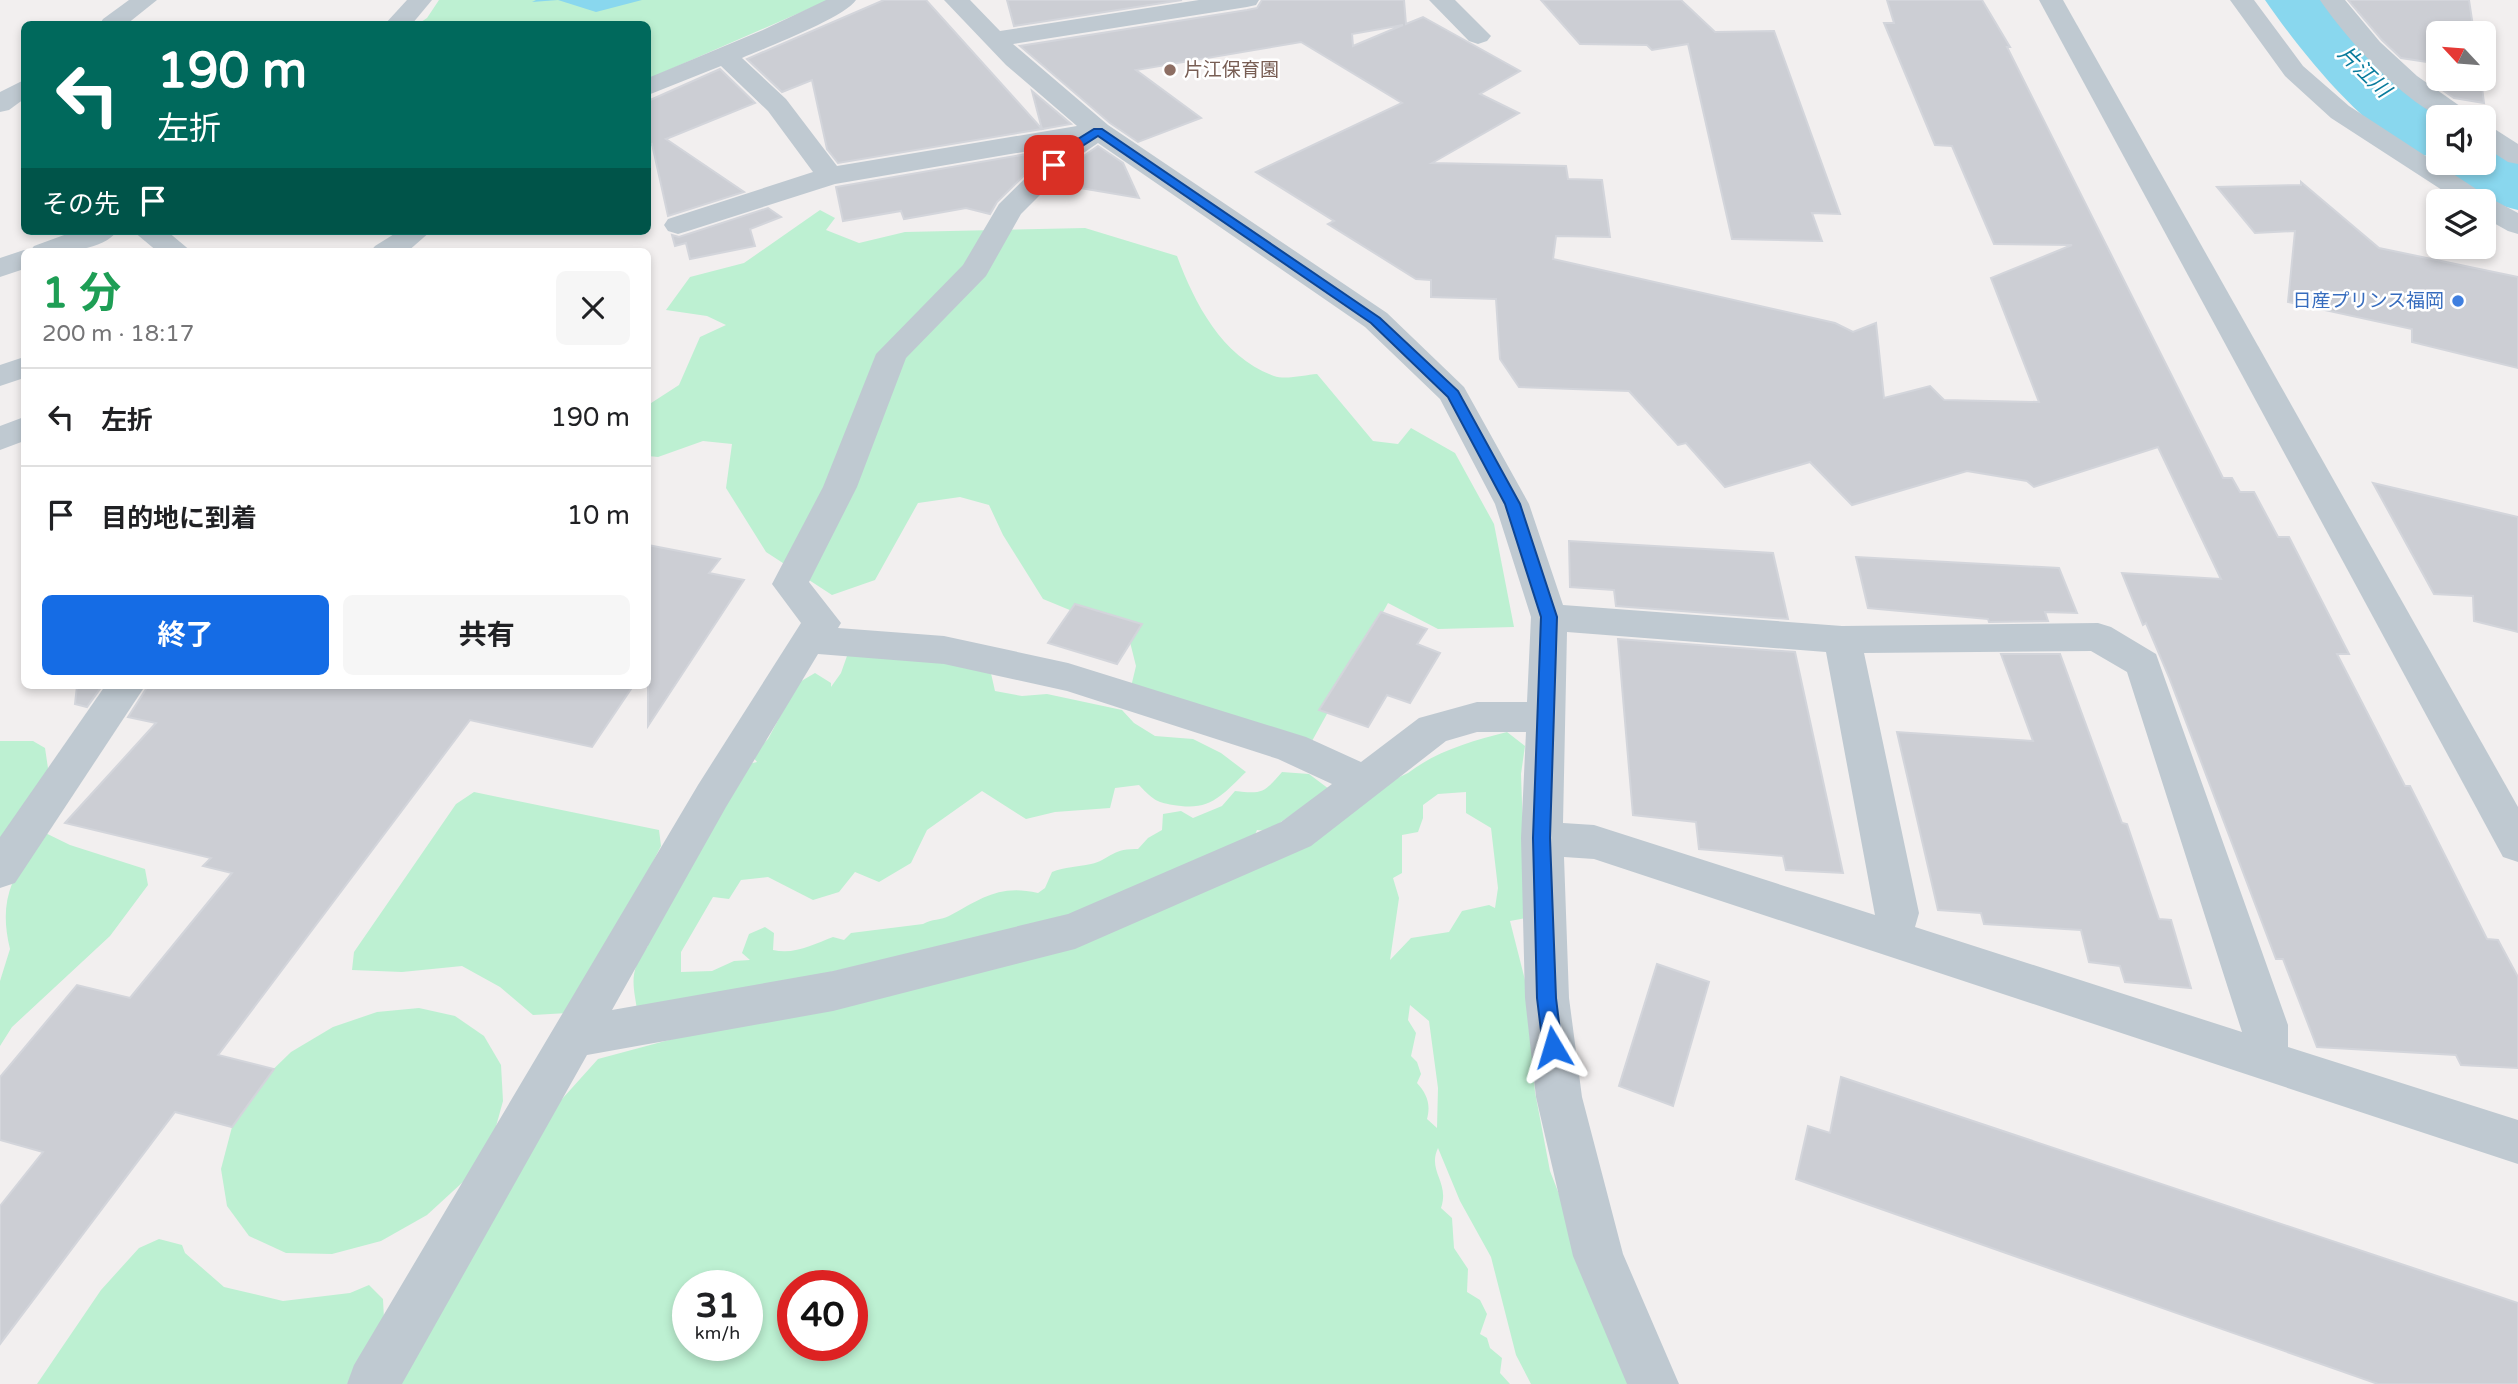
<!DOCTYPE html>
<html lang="ja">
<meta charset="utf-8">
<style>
body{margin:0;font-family:"Varela Round","Noto Sans JP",sans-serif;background:#f6f6f6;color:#202124;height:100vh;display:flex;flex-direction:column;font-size:26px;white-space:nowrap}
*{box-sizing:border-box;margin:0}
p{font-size:23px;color:#757577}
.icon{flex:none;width:38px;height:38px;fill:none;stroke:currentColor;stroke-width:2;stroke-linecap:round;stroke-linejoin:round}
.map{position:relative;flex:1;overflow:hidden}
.sheet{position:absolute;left:21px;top:248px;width:630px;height:441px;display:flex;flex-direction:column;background:#fff;border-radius:10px;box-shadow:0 4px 10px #0003}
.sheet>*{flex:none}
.hud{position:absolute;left:21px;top:21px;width:630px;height:214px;border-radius:10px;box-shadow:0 4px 10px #0003;background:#00695c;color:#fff;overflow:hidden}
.needle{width:46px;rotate:296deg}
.tools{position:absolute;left:2426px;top:21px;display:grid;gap:14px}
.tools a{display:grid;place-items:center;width:70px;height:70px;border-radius:10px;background:#fff;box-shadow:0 4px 10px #0003;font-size:35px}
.speed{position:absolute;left:672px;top:1270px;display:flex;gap:14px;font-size:35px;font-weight:700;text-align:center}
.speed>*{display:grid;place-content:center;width:91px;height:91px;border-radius:50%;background:#fff;box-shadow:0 4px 10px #0003;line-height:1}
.speed small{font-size:18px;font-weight:400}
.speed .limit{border:10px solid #d22;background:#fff;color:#111}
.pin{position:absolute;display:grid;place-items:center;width:60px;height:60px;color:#fff;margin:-30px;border-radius:14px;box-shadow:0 4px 10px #0006}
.me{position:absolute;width:77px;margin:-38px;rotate:353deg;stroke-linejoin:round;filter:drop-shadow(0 0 5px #0008)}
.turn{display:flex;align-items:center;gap:24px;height:147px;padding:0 21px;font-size:32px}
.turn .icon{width:91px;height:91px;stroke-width:2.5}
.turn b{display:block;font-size:49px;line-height:60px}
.then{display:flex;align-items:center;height:66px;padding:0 21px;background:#0003;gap:14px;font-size:26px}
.round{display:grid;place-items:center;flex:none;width:74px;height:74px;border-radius:10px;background:#f6f6f6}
.overview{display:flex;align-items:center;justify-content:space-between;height:119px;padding:0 21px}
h1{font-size:42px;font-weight:700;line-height:52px;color:#1e9e55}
.primary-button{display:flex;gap:14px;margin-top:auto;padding:14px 21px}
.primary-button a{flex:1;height:80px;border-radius:10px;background:#156ce5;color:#fff;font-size:28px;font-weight:700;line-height:80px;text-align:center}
.primary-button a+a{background:#f6f6f6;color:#202124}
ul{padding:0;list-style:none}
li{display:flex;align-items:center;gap:21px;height:98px;padding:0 21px;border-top:2px solid #e0e0e0}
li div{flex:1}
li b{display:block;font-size:26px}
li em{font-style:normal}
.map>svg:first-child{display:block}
.green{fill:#bdf0d2;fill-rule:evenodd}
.water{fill:#89d7ee}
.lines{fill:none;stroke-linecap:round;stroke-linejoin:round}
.river{fill:#89d7ee;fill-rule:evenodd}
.building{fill:#ccced4;stroke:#d3d5db;stroke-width:2;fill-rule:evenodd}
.minor{fill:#bfc9d1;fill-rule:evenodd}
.route{fill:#156ce5;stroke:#0e4695;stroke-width:2}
.education-dot{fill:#8d6e63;stroke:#fff;stroke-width:2.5}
.shop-dot{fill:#3f7fe0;stroke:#fff;stroke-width:2.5}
.labels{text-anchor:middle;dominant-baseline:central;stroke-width:5;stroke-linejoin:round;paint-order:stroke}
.far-education-label{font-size:19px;fill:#785e54;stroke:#fff;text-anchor:start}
.far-shop-label{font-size:19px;fill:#366cbe;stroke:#fff;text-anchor:end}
.far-water-label{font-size:21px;font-style:italic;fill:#0a7c9d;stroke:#fff}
</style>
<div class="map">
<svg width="2518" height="1384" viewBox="0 0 2518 1384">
<rect width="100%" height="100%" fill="#f2efef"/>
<g class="green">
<path d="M 439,0 L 829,0 L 648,79 L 648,24 L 418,24 L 427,18 Z"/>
<path d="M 820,210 L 835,218 L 826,230 L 859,243 L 905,232 L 1085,228 L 1177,256 C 1195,304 1222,357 1274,376 C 1285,380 1305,375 1317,374 L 1373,441 L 1398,444 L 1411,428 L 1455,453 L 1494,524 L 1514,627 L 1438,629 L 1388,603 L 1312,741 L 1131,687 L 1136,666 L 1128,634 L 1043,599 L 1003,535 L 989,505 L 960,497 L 918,503 L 875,580 L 832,595 L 766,552 L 726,488 L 732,444 L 703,441 L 658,457 L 648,456 L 648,405 L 679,385 L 700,337 L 726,325 L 707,316 L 666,310 L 690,277 L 744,263 Z"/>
<path d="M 862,653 L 990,669 L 995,691 L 1022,696 L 1047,694 L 1122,710 L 1134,723 L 1155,736 L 1193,739 L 1221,753 L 1246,772 C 1225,792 1212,810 1181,806 C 1158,803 1155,802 1139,785 L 1115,788 L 1110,808 L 1055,812 L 1026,819 L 982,791 L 927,830 L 911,863 L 879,882 L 855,872 L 839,892 L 813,900 L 768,877 L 741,880 L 729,899 L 713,897 L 681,952 L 681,972 L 712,971 L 734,961 L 750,960 L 742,953 L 749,934 L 765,927 L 774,933 L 773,950 C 795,955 814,944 833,937 L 844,940 L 851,933 L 923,924 C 931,919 942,920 949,916 C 982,898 1000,884 1038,893 L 1045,888 L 1052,872 C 1065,867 1077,867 1091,864 C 1110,860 1111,848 1138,849 L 1148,838 L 1162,830 L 1163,814 L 1181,811 L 1193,818 L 1222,806 L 1235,791 C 1262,794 1264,793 1282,772 L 1309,774 L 1329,789 L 1268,831 L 1257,830 L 1252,841 L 1077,917 L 638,1015 C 633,984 628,972 648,946 L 646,939 L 744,765 L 757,762 L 751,755 L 768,739 L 798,683 L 815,673 L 831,683 L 831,687 L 841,673 L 847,656 Z"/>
<path d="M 1507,732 L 1525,746 L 1521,774 L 1526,918 L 1510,921 L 1527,988 L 1535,1092 L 1550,1171 L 1633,1384 L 1531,1384 L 1516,1355 L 1491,1257 L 1460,1201 L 1438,1148 C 1427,1171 1450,1182 1441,1208 L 1452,1218 L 1454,1248 L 1468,1269 L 1467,1292 L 1480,1300 L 1487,1314 L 1480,1334 L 1487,1338 L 1490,1348 L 1502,1358 L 1500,1373 L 1510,1384 L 391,1384 L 545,1118 L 598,1059 L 1079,930 L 1408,773 C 1437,751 1471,741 1507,732 ZM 1466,792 L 1466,813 L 1491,828 L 1498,888 L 1495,908 L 1489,905 L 1462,911 L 1449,932 L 1411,938 L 1390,960 L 1399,898 L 1393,878 L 1402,873 L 1402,835 L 1418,832 L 1423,818 L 1423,805 L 1438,794 ZM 1410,1005 L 1429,1021 L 1438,1088 L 1437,1128 L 1427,1119 C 1431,1104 1427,1094 1417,1083 L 1421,1074 L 1417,1062 L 1411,1056 L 1416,1033 L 1408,1020 ZM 688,1286 L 747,1286 L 747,1346 L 688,1346 ZM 793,1286 L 852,1286 L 852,1346 L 793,1346 Z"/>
<path d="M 0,741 L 33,741 L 45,748 L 52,795 L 27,824 L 70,845 L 145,869 L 148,885 L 110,936 L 12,1027 L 0,1046 L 0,981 L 10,949 C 0,908 8,883 31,849 L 0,852 Z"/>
<path d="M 474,792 L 659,830 L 661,846 L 582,1002 L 568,1013 L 533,1015 L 500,987 L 462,966 L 402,972 L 352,970 L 354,952 L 456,804 Z"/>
<path d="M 419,1008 L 455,1016 L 484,1036 L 501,1065 L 503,1101 L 492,1141 L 464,1181 L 427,1215 L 381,1241 L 332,1254 L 286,1253 L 249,1236 L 227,1206 L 221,1169 L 232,1127 L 256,1086 L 291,1052 L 333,1027 L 377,1012 Z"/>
<path d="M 159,1239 L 182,1245 L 185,1253 L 224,1287 L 283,1301 L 350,1293 L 369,1285 L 383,1299 L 384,1319 L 347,1384 L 37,1384 L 101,1290 L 139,1248 Z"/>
</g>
<path class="water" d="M 536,0 L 642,0 L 596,12 L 558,0 L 532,2 Z"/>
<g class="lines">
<g class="river">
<path d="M 2265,0 L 2332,0 C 2370,44 2408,84 2457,117 L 2438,117 L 2438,158 C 2429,156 2419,155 2412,151 C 2358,124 2299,49 2265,0 Z"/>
<path d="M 2483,143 L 2502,148 L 2518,157 L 2518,210 C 2487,203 2458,189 2440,163 L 2483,163 Z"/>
</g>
</g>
<g class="building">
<path d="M 884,0 L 926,0 L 1042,129 L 838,163 L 827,149 L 812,80 L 782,92 L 747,59 Z"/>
<path d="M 1007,0 L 1182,0 L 1014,26 Z"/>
<path d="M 1262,0 L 1404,0 L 1406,24 L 1423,17 L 1520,71 L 1480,94 L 1519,113 L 1432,163 L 1566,166 L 1568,179 L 1602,180 L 1610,237 L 1556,236 L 1553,259 L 1835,323 L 1853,332 L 1876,323 L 1884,398 L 1930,386 L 1944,400 L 2039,402 L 1991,278 L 2072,245 L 1994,244 L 1952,146 L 1935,145 L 1884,23 L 1894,23 L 1887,0 L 1982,0 L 2010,47 L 2007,47 L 2223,478 L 2232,478 L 2240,492 L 2254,492 L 2278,537 L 2289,537 L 2349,654 L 2337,654 L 2405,786 L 2410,786 L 2487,939 L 2498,940 L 2518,977 L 2518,1068 L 2461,1065 L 2456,1055 L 2317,1047 L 2283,959 L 2276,959 L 2169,677 L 2146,623 L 2143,625 L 2122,573 L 2221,579 L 2158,447 L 2034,487 L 2027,481 L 1967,471 L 1852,505 L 1810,462 L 1725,487 L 1686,443 L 1678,445 L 1629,391 L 1519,387 L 1500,359 L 1496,299 L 1431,297 L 1431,280 L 1416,279 L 1328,224 L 1334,221 L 1256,172 L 1402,103 L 1301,42 L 1136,70 L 1201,118 L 1138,142 L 1110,123 L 1020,46 L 1247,10 L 1257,8 ZM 1403,25 L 1353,46 L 1352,34 Z"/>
<path d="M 1541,0 L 1681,0 L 1715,32 L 1774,31 L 1840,214 L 1812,213 L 1822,241 L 1732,239 L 1688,44 L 1652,50 L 1647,45 L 1580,44 Z"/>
<path d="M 2348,0 L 2469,0 L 2474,33 L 2438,33 L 2438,79 L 2481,79 L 2484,103 L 2454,98 L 2431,82 L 2427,62 L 2401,58 L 2382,40 Z"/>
<path d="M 720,69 L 755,103 L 666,139 L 744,192 L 668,216 L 652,144 L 648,146 L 648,101 Z"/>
<path d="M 1032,91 L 1071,124 L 1042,129 Z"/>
<path d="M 1098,146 L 1123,163 L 1139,198 L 1057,184 L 1081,158 Z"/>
<path d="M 1050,150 L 997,202 L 990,214 L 966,208 L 904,219 L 901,211 L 843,221 L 836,187 Z"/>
<path d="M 2301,182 L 2379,248 L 2518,277 L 2518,368 L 2412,342 L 2412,329 L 2288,302 L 2295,231 L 2255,233 L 2217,187 L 2301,185 Z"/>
<path d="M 768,208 L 781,217 L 750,229 L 755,246 L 690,259 L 686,243 L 675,246 L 672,235 L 679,237 Z"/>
<path d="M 2373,483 L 2518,517 L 2518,632 L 2474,621 L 2473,596 L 2434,594 Z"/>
<path d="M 1569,541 L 1773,553 L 1788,619 L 1616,606 L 1614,590 L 1570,587 Z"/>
<path d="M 648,545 L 720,559 L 709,573 L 744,580 L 648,726 Z"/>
<path d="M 1856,557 L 2059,568 L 2077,613 L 2045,612 L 2048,621 L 1989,622 L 1988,619 L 1868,608 Z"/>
<path d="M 1075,604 L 1142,624 L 1117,664 L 1048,643 Z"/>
<path d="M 1381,612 L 1427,629 L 1417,644 L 1440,653 L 1410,703 L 1387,695 L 1368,727 L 1319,710 Z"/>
<path d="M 1618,639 L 1795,652 L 1843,873 L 1786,870 L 1783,856 L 1699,849 L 1696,822 L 1633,815 Z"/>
<path d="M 2001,654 L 2060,654 L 2122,823 L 2127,824 L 2159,919 L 2171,920 L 2191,988 L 2125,982 L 2120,966 L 2089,962 L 2081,930 L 1984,924 L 1981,913 L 1938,910 L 1897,732 L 2033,741 Z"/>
<path d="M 77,686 L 102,686 L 87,707 L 75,704 Z"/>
<path d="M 148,686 L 633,686 L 592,747 L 470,720 L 218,1055 L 274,1069 L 232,1127 L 175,1112 L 0,1344 L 0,1206 L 43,1152 L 0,1140 L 0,1077 L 77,985 L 130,998 L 232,873 L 203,866 L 211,858 L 65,823 L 156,723 L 128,717 Z"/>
<path d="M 1657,964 L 1709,982 L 1673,1106 L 1619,1086 Z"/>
<path d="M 1841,1077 L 2518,1303 L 2518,1384 L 2378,1384 L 1796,1179 L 1808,1126 L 1830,1133 Z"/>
</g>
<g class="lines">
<g class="minor">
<path d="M 129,0 L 157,0 L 127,24 L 100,24 L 103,19 Z"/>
<path d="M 407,0 L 432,0 L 412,24 L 385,24 Z"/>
<path d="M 826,0 L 856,0 C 844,18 765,48 742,58 L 786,99 L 837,166 L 1077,126 L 1006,65 L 944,0 L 970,0 L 1000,31 L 1199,0 L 1259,0 L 1256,5 L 1247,7 L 1013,44 L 1108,125 L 1387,313 L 1464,387 L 1529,504 L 1563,605 L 1842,626 L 2098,623 L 2111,627 L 2156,654 L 2288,1025 L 2288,1047 L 2518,1120 L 2518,1164 L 1594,859 L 1564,857 L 1569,998 L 1582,1097 L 1623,1254 L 1679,1384 L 1627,1384 L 1573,1256 L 1536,1097 L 1525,998 L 1521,838 L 1526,732 L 1477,732 L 1446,741 L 1311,846 L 1075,949 L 833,1011 L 587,1055 L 402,1384 L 347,1384 L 354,1365 L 698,785 L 801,623 L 772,584 L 823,487 L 876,354 L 963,265 L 999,204 L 1058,146 L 835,184 L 688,231 L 678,234 L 668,231 L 664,225 L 668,219 L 813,172 L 768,111 L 721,66 L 648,95 L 648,78 L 763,30 ZM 1098,143 L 1365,327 L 1440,399 L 1495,504 L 1531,617 L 1527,702 L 1477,702 L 1419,718 L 1361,762 L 1306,737 L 1068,663 L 944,636 L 838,628 L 841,623 L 809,582 L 857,487 L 906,358 L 986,276 L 1021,214 L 1079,156 ZM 1567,632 L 1826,652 L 1875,915 L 1594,825 L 1563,823 ZM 2091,651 L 2127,672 L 2242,1032 L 1915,927 L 1919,913 L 1864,653 ZM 818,654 L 944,664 L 1067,691 L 1278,759 L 1332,784 L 1281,822 L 1068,914 L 833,971 L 612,1010 L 726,807 Z"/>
<path d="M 1429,0 L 1455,0 L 1491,36 L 1487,41 L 1478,44 L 1469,41 Z"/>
<path d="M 2039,0 L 2063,0 L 2518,807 L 2518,862 L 2503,857 Z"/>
<path d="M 2230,0 L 2254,0 L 2303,66 L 2349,106 L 2490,198 L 2518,213 L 2518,234 L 2508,231 L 2483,217 L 2483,201 L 2459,201 L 2331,118 L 2285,76 Z"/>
<path d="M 2320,0 L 2345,0 L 2380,42 L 2417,76 L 2467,111 L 2471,117 C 2462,117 2447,120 2439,116 C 2400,98 2344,36 2320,0 Z"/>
<path d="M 24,80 L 24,99 L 9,110 L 0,112 L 0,92 Z"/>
<path d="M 2483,126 L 2493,128 L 2518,144 L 2518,164 L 2508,162 L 2483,146 Z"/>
<path d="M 75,231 L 117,231 C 101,254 50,252 24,252 L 24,269 L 0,277 L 0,258 L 24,250 L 30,251 L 34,246 Z"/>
<path d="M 133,231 L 167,231 L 192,252 L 158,252 Z"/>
<path d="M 399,231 L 431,231 L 407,252 L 370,252 L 375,246 Z"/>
<path d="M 24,357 L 24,378 L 0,386 L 0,365 Z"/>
<path d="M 24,417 L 24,441 L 0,450 L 0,426 Z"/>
<path d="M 105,686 L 145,686 L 15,883 L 0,888 L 0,837 Z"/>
</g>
</g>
<path class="route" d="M 1094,129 L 1102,129 L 1380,318 L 1458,391 L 1520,504 L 1557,617 L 1550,838 L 1556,998 L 1562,1047 L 1559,1053 L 1553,1056 L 1546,1053 L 1543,1047 L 1537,998 L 1533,838 L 1541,617 L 1505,504 L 1448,397 L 1371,323 L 1098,136 L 1073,152 L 1058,167 L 1050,167 L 1050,162 L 1065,147 Z"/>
<circle class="education-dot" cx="1170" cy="70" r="7"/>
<circle class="shop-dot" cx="2458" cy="301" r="7"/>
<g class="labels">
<g class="far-education-label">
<text x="1184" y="70">片江保育園</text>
</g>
<g class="far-shop-label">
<text x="2444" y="301">日産プリンス福岡</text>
</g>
<g class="far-water-label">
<text transform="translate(2364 72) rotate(44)">片江川</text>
</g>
</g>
</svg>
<div class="tools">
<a><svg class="needle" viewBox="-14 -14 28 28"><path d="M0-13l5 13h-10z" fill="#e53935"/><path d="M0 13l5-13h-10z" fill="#757577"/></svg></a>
<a><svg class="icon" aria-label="sound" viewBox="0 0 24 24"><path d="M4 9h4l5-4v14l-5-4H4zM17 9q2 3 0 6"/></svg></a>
<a><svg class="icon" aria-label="layers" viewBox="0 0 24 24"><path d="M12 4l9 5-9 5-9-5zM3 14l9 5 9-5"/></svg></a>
</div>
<div class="speed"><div>31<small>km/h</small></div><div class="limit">40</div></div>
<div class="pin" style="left:1054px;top:165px;background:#d93025"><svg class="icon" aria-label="arrive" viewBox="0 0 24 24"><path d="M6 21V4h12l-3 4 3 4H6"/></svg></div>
<svg class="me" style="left:1553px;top:1047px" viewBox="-20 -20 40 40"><path d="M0-17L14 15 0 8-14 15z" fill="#156ce5" stroke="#fff" stroke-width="4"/></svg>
<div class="hud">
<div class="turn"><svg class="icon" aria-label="left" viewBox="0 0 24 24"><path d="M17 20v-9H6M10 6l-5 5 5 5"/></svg><div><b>190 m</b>左折</div></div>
<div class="then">その先<svg class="icon" aria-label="arrive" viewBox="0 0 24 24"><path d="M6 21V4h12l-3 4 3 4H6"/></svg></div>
</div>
<section class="sheet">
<div class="overview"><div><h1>1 分</h1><p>200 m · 18:17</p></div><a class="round"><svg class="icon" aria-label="close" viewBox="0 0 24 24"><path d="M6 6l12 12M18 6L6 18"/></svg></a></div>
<ul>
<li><svg class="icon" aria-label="left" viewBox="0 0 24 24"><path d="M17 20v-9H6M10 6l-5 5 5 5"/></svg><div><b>左折</b></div><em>190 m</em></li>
<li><svg class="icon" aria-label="arrive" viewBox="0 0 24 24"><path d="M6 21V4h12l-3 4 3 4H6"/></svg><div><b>目的地に到着</b></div><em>10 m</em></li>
</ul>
<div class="primary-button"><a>終了</a><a>共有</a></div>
</section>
</div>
